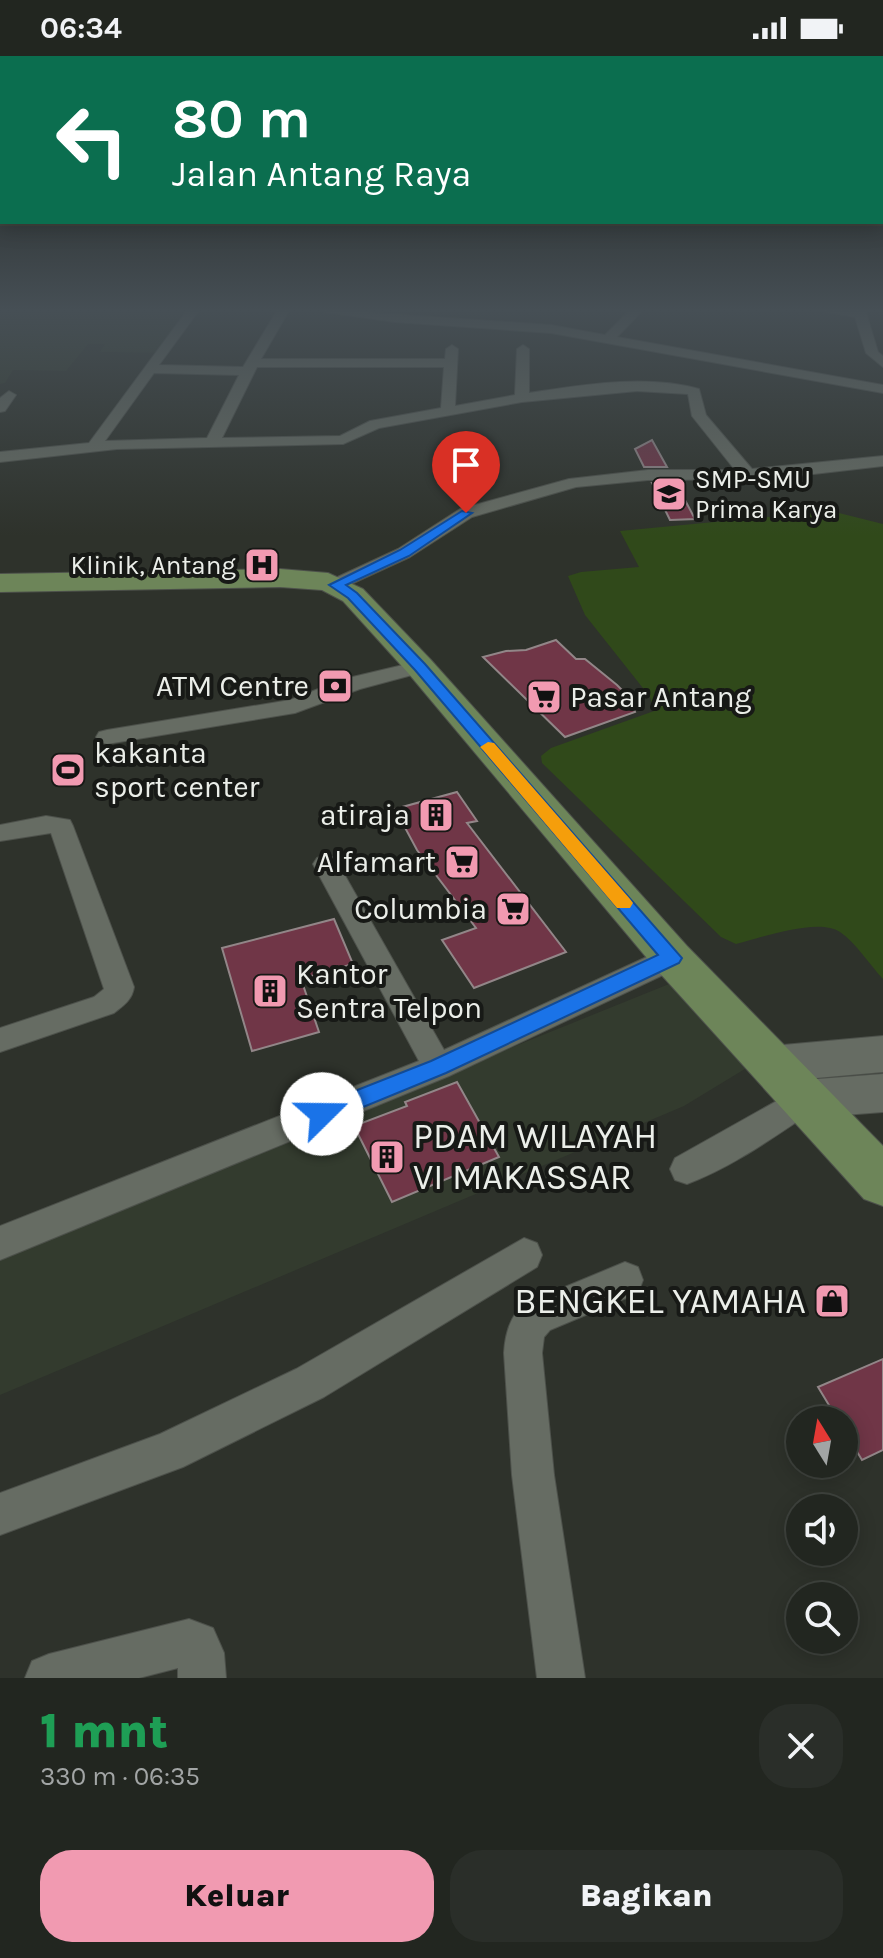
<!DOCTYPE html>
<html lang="id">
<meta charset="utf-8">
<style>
body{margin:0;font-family:Karla,sans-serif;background:#2a2e29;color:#f1f3f6;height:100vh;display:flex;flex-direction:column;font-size:30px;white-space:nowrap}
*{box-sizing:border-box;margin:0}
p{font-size:26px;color:#a2a5a5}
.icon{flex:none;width:44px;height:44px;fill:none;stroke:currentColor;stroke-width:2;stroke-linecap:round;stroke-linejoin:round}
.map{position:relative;height:1622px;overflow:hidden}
.drawer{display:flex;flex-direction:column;background:#222620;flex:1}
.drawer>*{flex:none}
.hud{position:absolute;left:0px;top:0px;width:884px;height:168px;box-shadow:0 4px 20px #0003,0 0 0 2px #3f433e;background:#0b6e4f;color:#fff;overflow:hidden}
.needle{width:52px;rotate:349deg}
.buttons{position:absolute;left:786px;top:1350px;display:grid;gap:16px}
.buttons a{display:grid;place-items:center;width:72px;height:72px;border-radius:50%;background:#222620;box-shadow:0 4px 20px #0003,0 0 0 2px #3f433e;font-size:40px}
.pin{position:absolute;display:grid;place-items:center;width:68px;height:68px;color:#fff;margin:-82px -34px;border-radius:50% 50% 50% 0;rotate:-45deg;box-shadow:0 0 8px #0007}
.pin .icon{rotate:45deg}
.me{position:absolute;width:88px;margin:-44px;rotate:68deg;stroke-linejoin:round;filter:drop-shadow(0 0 6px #0008)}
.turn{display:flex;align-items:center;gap:28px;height:168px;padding:0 40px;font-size:36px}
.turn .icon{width:104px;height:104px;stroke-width:2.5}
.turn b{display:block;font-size:56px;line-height:68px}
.round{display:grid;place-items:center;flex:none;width:84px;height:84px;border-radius:32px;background:#2a2e29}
.summary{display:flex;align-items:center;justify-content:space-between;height:136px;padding:0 40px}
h1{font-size:48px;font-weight:800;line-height:60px;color:#1e9e55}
.button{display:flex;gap:16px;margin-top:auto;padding:16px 40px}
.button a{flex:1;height:92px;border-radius:32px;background:#f19ab1;color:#111;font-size:32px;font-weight:800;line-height:92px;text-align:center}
.button a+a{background:#2a2e29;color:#f1f3f6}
.status{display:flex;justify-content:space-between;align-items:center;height:56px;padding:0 40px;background:#222620;direction:ltr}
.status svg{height:22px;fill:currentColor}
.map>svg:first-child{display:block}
.built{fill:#333b2e}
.green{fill:#30491a}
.building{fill:#703647;stroke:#928688;stroke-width:2}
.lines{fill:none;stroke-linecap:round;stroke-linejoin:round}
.street-casing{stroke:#4d514b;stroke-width:2}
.secondary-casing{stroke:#4d514b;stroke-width:2}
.primary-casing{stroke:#4d514b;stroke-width:2}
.street{fill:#666c63;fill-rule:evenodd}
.secondary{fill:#666c63;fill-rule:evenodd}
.primary{fill:#6d8559;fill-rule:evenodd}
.route{fill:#1a73e8;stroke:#114b97;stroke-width:2}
.slow{fill:#f59e0b}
.labels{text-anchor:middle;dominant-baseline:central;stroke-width:8;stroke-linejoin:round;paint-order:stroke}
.far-poi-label{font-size:26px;fill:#ebeee9;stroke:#171916;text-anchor:start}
.poi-label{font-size:30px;fill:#ebeee9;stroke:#171916;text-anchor:end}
.near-poi-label{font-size:36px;fill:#ebeee9;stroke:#171916;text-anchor:start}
</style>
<div class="status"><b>06:34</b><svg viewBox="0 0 49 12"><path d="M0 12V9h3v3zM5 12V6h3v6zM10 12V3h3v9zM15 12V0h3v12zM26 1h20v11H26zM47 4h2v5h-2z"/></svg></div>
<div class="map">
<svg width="883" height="1622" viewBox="0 0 883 1622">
<rect width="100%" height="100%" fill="#2e322b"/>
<g class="built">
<path d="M 0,253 L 197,253 L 167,297 L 100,296 L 105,288 L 88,288 L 66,315 L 13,314 L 5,327 L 0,328 Z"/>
<path d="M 674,926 L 758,1005 L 684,1050 L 0,1339 L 0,1198 Z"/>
</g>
<path class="green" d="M 831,455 L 883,468 L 883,923 C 870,909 856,887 840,876 C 818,861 761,882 736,888 L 721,881 L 542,707 L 541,700 L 551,692 L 654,655 L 650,641 L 585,559 L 568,520 L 581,516 L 639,511 L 620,475 Z"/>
<g class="building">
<path d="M 652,384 L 667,411 L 644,411 L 635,393 Z"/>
<path d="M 652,427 L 676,427 L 695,463 L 670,464 Z"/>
<path d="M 556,584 L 576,603 L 585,603 L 617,629 L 628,640 L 635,656 L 565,681 L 483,601 L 506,595 L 526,594 Z"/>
<path d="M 457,736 L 477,765 L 467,767 L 566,896 L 474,932 L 442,884 L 476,872 L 417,794 L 395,753 Z"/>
<path d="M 334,863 L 353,908 L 301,923 L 319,976 L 252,995 L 222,892 Z"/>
<path d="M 457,1026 L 499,1101 L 392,1146 L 354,1070 L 407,1050 L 405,1046 Z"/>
<path d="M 883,1303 L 883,1394 L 862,1404 L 844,1374 L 844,1364 L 838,1364 L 818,1331 Z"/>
</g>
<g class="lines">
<defs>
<g id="street">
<path d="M 188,253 L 200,253 L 159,309 L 243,311 L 278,253 L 290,253 L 261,303 L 445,303 L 446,293 L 452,289 L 458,293 L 455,350 L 515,339 L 517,293 L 523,289 L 529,293 L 529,337 C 583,329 645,318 699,333 L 706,359 L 752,413 L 883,400 L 883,410 L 770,423 L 648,424 L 576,431 L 472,461 L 410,501 L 336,535 L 327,529 L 329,525 L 398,493 L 460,453 L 569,423 L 648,414 L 735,414 L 692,360 L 688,338 L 637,335 L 522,346 L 379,372 L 343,388 L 117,393 L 0,406 L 0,396 L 89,387 ZM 257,311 L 444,311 L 441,352 L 370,365 L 340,380 L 222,382 ZM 154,317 L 239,319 L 207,382 L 105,385 Z"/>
<path d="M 319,253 L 551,269 L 605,279 L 631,253 L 644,253 L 617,281 L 883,329 L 883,337 L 551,277 L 395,266 L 325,256 Z"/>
<path d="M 811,253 L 865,253 L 878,296 L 883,300 L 883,311 L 866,297 L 855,261 Z"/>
<path d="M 9,335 L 16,339 L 5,355 L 0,356 L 0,342 Z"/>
<path d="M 420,605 L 430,611 L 427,615 L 360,633 L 295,657 L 107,688 L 99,686 L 96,681 L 99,676 L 107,674 L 290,644 L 344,623 Z"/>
<path d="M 46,760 L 70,764 L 73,770 L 134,931 C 132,944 124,949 114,957 L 0,996 L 0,972 L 94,941 L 104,933 L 51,777 L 0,785 L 0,769 Z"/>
<path d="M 326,799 L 335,802 L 444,994 L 662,894 L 672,891 L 682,894 L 686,902 L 682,910 L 449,1020 L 0,1204 L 0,1170 L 419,1005 L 313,808 L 317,802 Z"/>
<path d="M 805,1029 L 816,1033 L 821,1043 L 816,1053 C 775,1080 733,1111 687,1128 L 675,1124 L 670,1113 L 675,1102 Z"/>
<path d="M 524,1182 L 537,1187 L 542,1199 L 537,1211 L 324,1341 L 183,1411 L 0,1479 L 0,1437 L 160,1378 L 296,1313 Z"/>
<path d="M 625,1206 L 638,1211 L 643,1224 L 638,1237 L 550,1274 L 544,1281 L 542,1297 L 554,1419 L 585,1622 L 537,1622 L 512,1419 L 504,1297 C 505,1279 510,1260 524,1248 Z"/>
<path d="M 189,1563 L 213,1572 L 224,1597 L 226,1622 L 178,1622 L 178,1612 L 139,1622 L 25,1622 L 32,1605 L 49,1598 Z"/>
</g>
<g id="secondary">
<path d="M 883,980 L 883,1016 L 772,1026 L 757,1021 L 750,1008 L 757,995 L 772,990 Z"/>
<path d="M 883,1018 L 883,1056 L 805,1062 L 789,1056 L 783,1043 L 789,1030 L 805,1024 Z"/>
</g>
<path id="primary" d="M 280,513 L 328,517 L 363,533 L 431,604 L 687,890 L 883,1090 L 883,1150 L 864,1143 L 657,914 L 409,618 L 343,545 L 322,534 L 280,531 L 0,536 L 0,518 Z"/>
</defs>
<use href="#street" class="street-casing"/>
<use href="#secondary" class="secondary-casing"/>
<use href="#primary" class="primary-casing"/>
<use href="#street" class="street"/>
<use href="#secondary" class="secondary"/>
<use href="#primary" class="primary"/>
</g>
<linearGradient id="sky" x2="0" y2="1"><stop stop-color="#191c18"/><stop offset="0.53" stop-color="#464f55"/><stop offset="1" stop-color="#464f55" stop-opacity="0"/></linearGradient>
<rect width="883" height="480" fill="url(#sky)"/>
<path class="route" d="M 462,455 L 472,457 L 409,500 L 346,529 L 357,537 L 425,608 L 682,902 L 679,907 L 446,1017 L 322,1068 L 314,1065 L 310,1058 L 314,1051 L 431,1005 L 658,899 L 415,614 L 348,542 L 329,529 L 400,494 Z"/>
<path class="slow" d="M 488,686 L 494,687 L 630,843 L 633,847 L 630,852 L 617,852 L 483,694 L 480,691 Z"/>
<defs>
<symbol id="school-square" viewBox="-11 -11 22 22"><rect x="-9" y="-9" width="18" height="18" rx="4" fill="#f19ab1" stroke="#171916"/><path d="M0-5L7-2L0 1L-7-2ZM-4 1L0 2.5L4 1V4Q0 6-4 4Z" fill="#111"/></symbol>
<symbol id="hospital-square" viewBox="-11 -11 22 22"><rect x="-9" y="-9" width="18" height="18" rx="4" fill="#f19ab1" stroke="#171916"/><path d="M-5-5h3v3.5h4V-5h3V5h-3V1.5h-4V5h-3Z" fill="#111"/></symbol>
<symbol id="bank-square" viewBox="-11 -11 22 22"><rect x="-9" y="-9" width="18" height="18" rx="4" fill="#f19ab1" stroke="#171916"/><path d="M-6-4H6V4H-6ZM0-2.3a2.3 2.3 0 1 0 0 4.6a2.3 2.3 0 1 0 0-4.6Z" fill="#111"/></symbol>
<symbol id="supermarket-square" viewBox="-11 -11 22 22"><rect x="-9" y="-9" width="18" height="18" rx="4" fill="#f19ab1" stroke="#171916"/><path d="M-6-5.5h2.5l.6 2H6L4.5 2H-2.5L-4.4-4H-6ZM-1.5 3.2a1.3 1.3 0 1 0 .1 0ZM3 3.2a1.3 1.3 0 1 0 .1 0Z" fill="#111"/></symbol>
<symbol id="stadium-square" viewBox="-11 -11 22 22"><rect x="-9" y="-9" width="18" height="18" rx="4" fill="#f19ab1" stroke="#171916"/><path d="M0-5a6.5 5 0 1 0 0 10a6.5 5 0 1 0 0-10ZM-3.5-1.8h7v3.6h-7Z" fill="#111"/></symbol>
<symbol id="building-square" viewBox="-11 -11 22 22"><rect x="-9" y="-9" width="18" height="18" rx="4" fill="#f19ab1" stroke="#171916"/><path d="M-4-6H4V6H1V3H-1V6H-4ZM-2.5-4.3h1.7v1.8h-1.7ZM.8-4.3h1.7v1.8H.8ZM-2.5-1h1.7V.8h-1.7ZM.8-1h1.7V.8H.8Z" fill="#111"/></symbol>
<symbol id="shop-square" viewBox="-11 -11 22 22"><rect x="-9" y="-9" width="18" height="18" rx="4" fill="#f19ab1" stroke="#171916"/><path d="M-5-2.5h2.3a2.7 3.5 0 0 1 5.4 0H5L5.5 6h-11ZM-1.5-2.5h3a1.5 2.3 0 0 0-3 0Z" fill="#111"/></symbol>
</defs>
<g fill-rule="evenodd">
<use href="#school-square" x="649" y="418" width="40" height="40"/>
<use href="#hospital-square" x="242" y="489" width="40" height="40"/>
<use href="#bank-square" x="315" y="610" width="40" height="40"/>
<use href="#supermarket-square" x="524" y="621" width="40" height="40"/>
<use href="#stadium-square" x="48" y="694" width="40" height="40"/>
<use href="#building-square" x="416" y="739" width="40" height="40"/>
<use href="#supermarket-square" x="442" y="786" width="40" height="40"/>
<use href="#supermarket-square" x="493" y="833" width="40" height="40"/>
<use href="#building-square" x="250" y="915" width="40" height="40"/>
<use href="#building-square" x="367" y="1081" width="40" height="40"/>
<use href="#shop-square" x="812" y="1225" width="40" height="40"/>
</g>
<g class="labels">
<g class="far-poi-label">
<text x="695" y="423">SMP-SMU<tspan x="695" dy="30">Prima Karya</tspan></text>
<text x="236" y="509" text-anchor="end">Klinik, Antang</text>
</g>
<g class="poi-label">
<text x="309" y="630">ATM Centre</text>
<text x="570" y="641" text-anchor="start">Pasar Antang</text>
<text x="94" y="697" text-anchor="start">kakanta<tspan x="94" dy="34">sport center</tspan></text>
<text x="410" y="759">atiraja</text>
<text x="436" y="806">Alfamart</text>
<text x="487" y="853">Columbia</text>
<text x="296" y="918" text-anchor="start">Kantor<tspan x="296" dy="34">Sentra Telpon</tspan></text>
</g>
<g class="near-poi-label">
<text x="413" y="1080">PDAM WILAYAH<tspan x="413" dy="41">VI MAKASSAR</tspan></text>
<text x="806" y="1245" text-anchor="end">BENGKEL YAMAHA</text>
</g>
</g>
</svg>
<div class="buttons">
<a><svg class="needle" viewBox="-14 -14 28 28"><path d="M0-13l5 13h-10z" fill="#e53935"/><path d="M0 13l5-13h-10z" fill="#a2a5a5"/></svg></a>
<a><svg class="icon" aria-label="sound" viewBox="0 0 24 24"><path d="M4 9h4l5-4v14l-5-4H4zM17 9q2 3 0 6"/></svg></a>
<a><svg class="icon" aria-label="search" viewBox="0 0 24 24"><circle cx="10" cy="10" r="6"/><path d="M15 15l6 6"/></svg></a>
</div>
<div class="pin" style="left:466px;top:457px;background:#d93025"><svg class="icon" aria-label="arrive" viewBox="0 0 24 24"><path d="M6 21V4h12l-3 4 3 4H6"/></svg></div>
<svg class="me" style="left:322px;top:1058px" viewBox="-20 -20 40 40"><circle r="19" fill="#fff"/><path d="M0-13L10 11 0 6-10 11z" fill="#1a73e8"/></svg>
<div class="hud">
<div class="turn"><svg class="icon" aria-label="left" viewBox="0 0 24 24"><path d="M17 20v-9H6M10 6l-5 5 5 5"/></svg><div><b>80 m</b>Jalan Antang Raya</div></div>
</div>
</div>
<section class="drawer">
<div class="summary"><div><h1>1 mnt</h1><p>330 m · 06:35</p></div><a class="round"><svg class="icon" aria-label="close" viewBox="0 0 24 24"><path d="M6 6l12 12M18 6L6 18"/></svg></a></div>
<div class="button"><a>Keluar</a><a>Bagikan</a></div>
</section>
